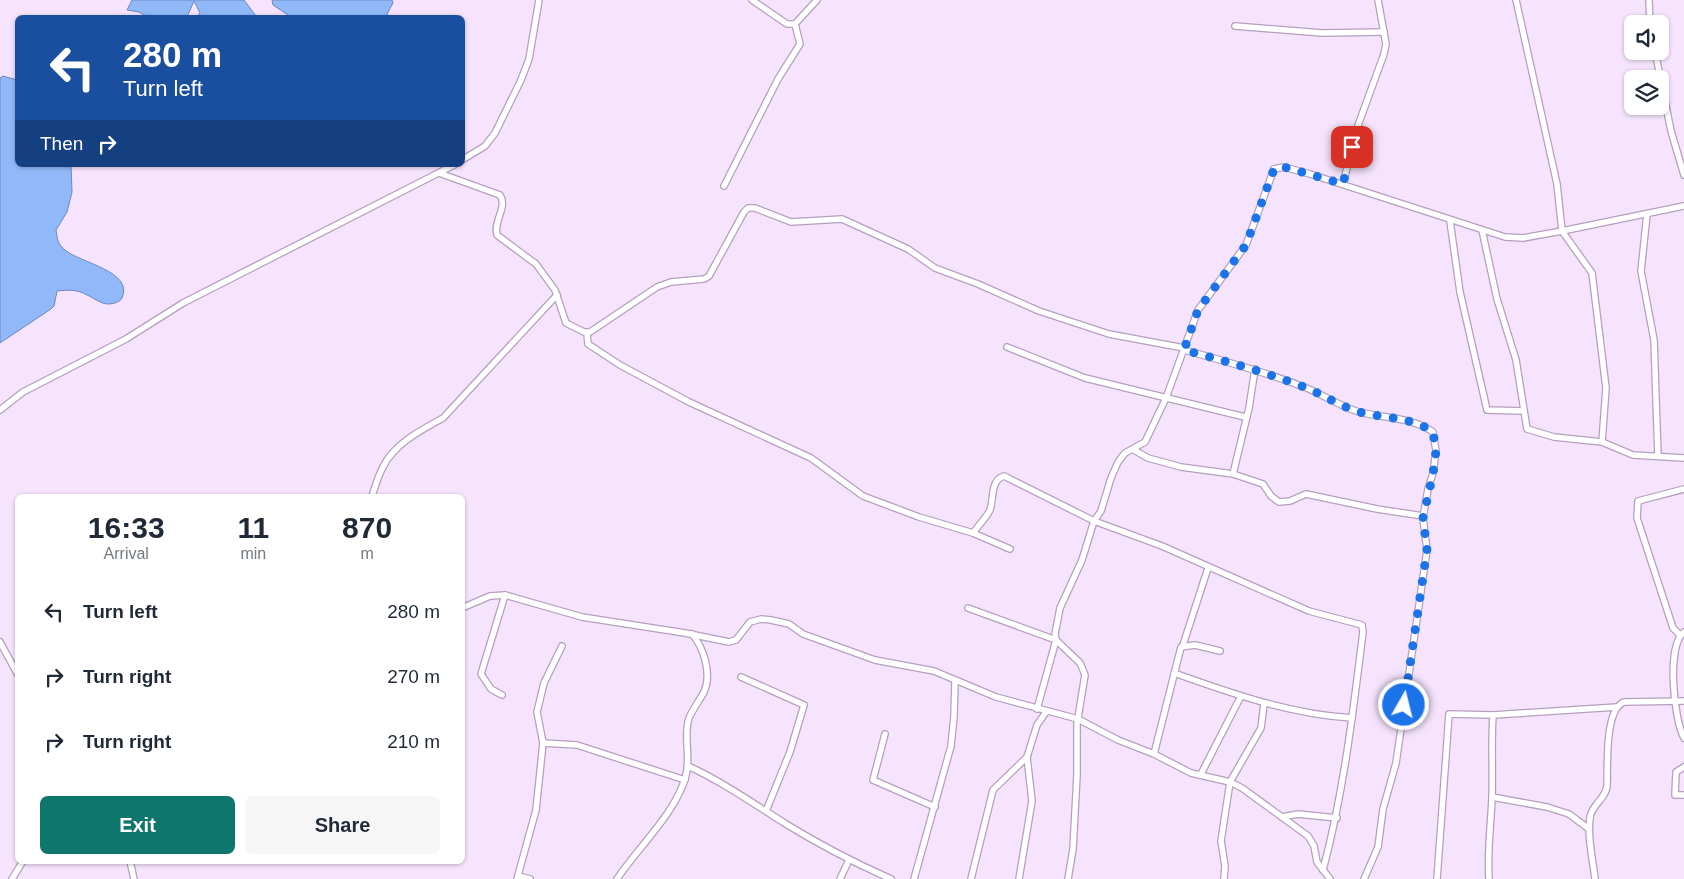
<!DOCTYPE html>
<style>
body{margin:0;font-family:Arial,sans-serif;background:#f6f6f7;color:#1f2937;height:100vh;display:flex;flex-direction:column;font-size:19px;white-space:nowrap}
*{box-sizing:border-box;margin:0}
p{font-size:16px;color:#747a83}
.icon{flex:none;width:28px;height:28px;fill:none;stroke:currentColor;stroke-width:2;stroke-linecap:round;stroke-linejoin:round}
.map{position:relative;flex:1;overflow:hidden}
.sheet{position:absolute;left:15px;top:494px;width:450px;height:370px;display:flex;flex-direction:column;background:#fff;border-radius:8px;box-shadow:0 1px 4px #0004}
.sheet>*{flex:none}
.banner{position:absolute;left:15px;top:15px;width:450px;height:152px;border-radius:8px;box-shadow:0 1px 4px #0004;background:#1a4fa0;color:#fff;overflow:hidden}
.buttons{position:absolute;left:1624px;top:15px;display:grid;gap:10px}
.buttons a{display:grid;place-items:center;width:45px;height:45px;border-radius:8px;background:#fff;box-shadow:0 1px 4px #0004;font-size:25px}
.pin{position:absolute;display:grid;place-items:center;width:42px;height:42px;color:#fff;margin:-21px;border-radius:10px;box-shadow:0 2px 8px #0006}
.me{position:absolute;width:55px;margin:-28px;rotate:8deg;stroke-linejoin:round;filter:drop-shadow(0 0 4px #0008)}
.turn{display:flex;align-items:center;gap:18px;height:105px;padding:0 25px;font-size:22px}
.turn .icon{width:65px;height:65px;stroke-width:2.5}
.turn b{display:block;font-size:35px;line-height:42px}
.then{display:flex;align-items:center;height:48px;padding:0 25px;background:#0003;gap:10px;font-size:19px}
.eta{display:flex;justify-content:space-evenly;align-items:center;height:85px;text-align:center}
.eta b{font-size:30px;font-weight:800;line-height:35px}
.button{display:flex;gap:10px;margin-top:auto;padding:10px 25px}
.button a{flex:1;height:58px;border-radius:8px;background:#0f766e;color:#fff;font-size:20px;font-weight:800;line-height:58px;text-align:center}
.button a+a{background:#f6f6f7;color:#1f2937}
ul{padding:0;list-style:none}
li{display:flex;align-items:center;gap:15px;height:65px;padding:0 25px}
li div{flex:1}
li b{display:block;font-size:19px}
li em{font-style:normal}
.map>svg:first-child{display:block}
.water{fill:#91b9fa;stroke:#6e88b9}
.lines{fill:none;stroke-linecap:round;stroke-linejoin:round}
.street-casing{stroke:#b59fbe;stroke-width:8}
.street{stroke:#fff;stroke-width:5.5}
.route{stroke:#1a73e8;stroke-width:9;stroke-dasharray:0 16.2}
</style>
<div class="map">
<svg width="1684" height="879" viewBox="0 0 1684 879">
<rect width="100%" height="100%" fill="#f6e4fe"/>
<g class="water">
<path d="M 132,0 L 244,0 L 256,16 L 197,17 L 200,13 L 194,1 L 187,17 L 148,17 L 139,12 L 127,10 Z"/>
<path d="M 272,0 L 392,0 L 393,3 L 387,14 L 388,17 L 291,17 L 273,5 Z"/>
<path d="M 3,76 L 17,80 L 18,165 L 71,165 L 72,192 L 67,212 L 56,230 C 57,238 58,245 65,250 C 80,263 134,271 122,298 C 120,302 113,304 108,304 C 101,304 94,298 87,295 C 77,289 68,290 57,291 L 54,306 L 51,309 L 0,343 L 0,78 Z"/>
</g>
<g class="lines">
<defs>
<g id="street">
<path d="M 752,0 L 787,24 L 795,24 L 817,0"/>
<path d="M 1516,0 L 1557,184 L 1562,231 L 1592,273 L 1606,388 L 1602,442"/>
<path d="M 1649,0 L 1650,24"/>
<path d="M 1235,26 L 1322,33 L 1384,32"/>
<path d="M 1655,51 L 1671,131 L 1684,175"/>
<path d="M 462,160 L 485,146 L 495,133 L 521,80 L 529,59 L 539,0"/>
<path d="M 439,173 L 500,195 C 508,207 493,221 497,235 L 536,264 L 555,290 L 566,323 L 584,332 L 590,332 L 657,287 L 671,282 L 704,279 L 709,276 L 744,212 L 748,208 L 755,208 L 791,222 L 842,219 L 908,249 L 935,268 L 978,284 L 1039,311 L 1109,334 L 1184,348"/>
<path d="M 1343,184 L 1356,131 L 1384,54 L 1386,44 L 1378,0"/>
<path d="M 724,186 L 778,79 L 800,44 L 795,24"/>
<path d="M 1647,214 L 1641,271 L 1654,340 L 1658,456"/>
<path d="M 1450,221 L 1460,292 L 1487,410 L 1524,411"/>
<path d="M 1482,230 L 1497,299 L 1516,360 L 1527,429 L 1554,437 L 1602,442 L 1633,455 L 1684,458"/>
<path d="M 587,333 L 588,344 L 620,365 L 689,402 L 811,458 L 863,496 L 919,517 L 973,533 L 1010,549"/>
<path d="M 1007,347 L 1085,378 L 1245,417"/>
<path d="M 1184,350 C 1225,361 1265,372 1304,387 C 1322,394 1338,405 1356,411 C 1382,419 1411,416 1433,432 L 1436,451 L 1433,473 L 1428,489 L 1423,518 L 1427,550 L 1396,763 L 1383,809 L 1378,847 L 1364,879"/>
<path d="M 0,410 L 23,392 L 126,339 L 183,303 L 454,165"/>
<path d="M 1134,450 L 1148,458 L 1181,467 L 1233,474 L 1263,484 L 1271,496 L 1279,502 L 1290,501 L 1306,494 L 1377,509 L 1423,516"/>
<path d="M 1233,474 L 1249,408 L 1255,369"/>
<path d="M 372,496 C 375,487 378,476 383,467 C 394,444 421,430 443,418 L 557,295"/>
<path d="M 973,533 C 978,526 986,518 990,510 C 994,499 990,480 1004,476 L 1094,521 L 1162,546 L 1309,611 L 1362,625 L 1363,632 C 1353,712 1344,791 1323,870"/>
<path d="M 462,608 L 490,596 L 505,595 L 582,617 L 685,633 L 729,642 L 736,640 L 750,622 L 761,619 L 771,620 L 789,624 L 803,634 L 875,660 L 934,671 L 996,697 L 1078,719 L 1118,740 L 1154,754 L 1191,773 L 1230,782 L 1242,788 L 1308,836 L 1314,846 L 1317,862 L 1330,879"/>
<path d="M 968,608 L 1056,640 L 1037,709"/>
<path d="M 1684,632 C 1666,646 1674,720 1684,738"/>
<path d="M 1680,635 L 1673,628 L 1637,518 L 1638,501 L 1684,489"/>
<path d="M 0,642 L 18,675"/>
<path d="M 1183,645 L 1208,568"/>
<path d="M 1174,673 C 1233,694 1290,714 1352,718"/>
<path d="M 741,677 L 804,705 L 790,752 L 766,811"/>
<path d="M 502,695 L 491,689 L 481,674 L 505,595"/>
<path d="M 885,734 L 873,780 L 935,807"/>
<path d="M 543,743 L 577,745 L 685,780"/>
<path d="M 1154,754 L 1181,647 L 1195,645 L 1220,651"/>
<path d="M 688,766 C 723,782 754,804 786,824 C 820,845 855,863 891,879"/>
<path d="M 1684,767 L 1676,772 L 1675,795 L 1684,795"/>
<path d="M 1201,774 L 1241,696"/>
<path d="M 1492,797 L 1547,807 L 1569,814 L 1589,829"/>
<path d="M 1282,817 L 1298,814 L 1337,818"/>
<path d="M 130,861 L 134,879"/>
<path d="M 519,876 L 530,879"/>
<path d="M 12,879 L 23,861"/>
<path d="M 517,879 L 536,810 L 543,743 L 537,712 L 544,683 L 562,646"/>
<path d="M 617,879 C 638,847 677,812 686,775 C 691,756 683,736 689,718 C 693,709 699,701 704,692 C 712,674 704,648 692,634"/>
<path d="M 840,879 L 849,860"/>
<path d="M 914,879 L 951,746 L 954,716 L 955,681"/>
<path d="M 971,879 L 993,790 L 1027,757"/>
<path d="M 1019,879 L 1032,801 L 1027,757 L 1037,725 L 1046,712"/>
<path d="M 1068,879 L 1073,849 L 1077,775 L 1077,724 L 1085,675 L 1080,663 L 1056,640 L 1055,634 L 1060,608 L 1082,560 L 1094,521 L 1101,511 L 1111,478 L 1118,462 L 1125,453 L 1145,442 L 1166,398 L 1198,310 L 1246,245 L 1274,169 L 1284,167 L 1310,174 L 1505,237 L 1523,238 L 1562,231 L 1684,206"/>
<path d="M 1224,879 L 1225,866 L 1221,841 L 1230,782 L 1261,728 L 1264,704"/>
<path d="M 1437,879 L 1449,714 L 1493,715 L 1617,707"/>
<path d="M 1489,879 C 1487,851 1491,825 1492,797 C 1493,769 1491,742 1493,715"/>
<path d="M 1595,879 C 1593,860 1587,837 1590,818 C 1591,805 1607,798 1607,785 C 1608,767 1604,710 1624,702 L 1684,701"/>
</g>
</defs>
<use href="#street" class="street-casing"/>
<use href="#street" class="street"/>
</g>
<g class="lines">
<path class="route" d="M 1352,147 L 1343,184 L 1284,167 L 1274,169 L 1246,245 L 1198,310 L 1184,350 C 1225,361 1265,372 1304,387 C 1322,394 1338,405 1356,411 C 1382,419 1411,416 1433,432 L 1436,451 L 1433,474 L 1423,518 L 1427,550 L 1404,705"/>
</g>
</svg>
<div class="buttons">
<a><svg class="icon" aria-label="sound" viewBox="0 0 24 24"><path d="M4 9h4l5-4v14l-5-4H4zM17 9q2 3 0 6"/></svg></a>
<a><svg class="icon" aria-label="layers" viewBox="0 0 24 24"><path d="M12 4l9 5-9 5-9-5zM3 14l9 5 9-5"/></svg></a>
</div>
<div class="pin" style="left:1352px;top:147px;background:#d93025"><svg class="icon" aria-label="arrive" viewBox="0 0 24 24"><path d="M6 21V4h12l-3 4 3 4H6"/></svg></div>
<svg class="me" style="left:1404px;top:705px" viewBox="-20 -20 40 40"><circle r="17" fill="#1a73e8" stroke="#fff" stroke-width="3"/><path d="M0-11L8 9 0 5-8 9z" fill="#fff"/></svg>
<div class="banner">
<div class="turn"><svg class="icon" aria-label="left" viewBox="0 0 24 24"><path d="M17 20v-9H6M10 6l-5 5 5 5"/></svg><div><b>280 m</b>Turn left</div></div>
<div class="then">Then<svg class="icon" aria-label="right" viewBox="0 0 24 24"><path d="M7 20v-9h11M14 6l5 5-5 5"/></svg></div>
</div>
<section class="sheet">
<div class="eta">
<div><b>16:33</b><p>Arrival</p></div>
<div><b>11</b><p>min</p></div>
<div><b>870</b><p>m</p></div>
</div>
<ul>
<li><svg class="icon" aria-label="left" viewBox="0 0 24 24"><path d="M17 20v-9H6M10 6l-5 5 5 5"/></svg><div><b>Turn left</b></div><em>280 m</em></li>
<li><svg class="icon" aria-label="right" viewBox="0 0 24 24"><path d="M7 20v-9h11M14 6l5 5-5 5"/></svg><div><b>Turn right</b></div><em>270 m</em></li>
<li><svg class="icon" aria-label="right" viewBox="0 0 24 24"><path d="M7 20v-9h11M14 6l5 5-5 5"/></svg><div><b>Turn right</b></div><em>210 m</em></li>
</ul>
<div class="button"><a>Exit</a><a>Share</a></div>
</section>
</div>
